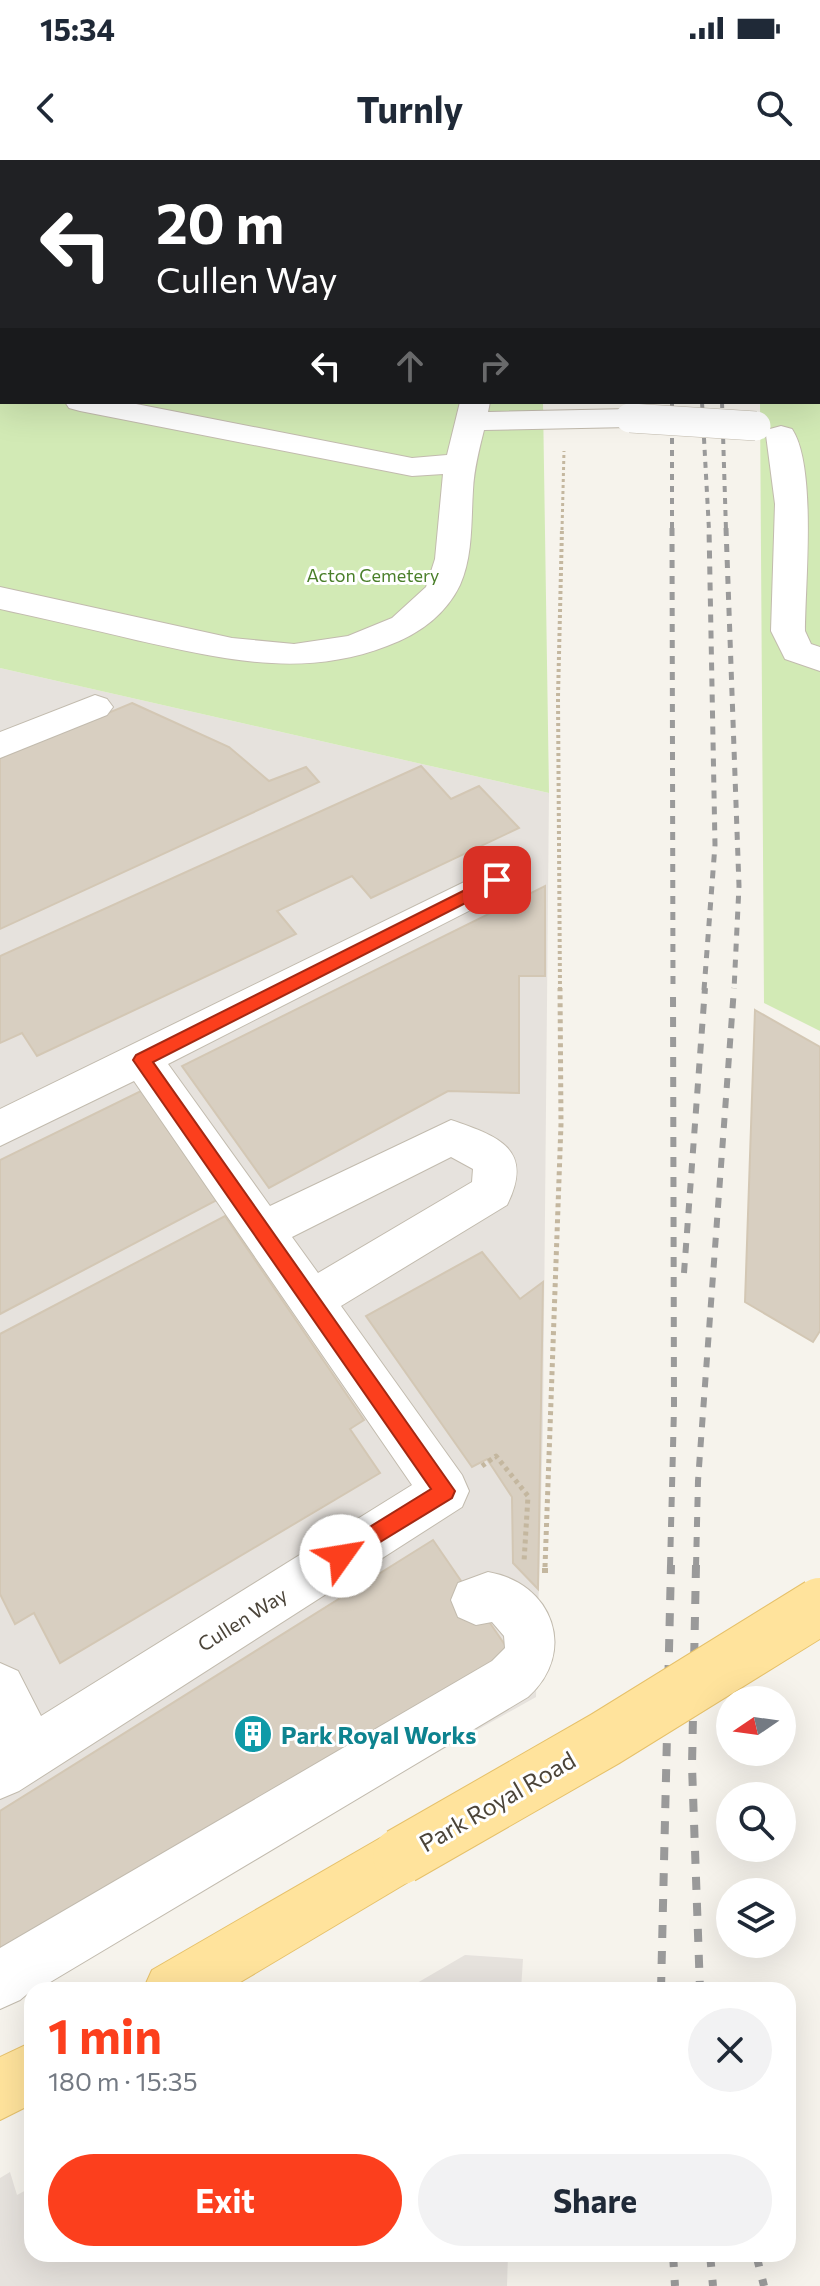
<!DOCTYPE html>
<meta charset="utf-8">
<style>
body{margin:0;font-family:Commissioner,sans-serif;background:#f2f2f3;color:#1f2937;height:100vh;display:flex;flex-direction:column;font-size:30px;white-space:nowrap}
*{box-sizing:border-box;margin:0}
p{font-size:26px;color:#747a83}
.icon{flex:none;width:44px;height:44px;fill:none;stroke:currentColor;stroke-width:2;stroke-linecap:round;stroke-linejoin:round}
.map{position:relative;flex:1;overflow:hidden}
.side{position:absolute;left:24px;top:1822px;width:772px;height:280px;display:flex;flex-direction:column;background:#fff;border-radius:24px;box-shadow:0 8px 32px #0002}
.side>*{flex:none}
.hud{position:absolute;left:0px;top:0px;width:820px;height:244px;box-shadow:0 8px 32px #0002;background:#202124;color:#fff;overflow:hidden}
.needle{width:52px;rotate:257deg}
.tools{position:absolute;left:716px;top:1526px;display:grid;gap:16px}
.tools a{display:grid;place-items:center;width:80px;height:80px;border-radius:50%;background:#fff;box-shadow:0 8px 32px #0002;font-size:40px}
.pin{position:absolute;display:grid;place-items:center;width:68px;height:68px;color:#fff;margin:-34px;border-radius:16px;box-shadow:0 4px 12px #0006}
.me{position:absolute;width:88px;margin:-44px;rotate:58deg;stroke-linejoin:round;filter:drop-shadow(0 0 6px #0008)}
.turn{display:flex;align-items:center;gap:28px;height:168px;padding:0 24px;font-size:36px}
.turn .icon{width:104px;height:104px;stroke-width:2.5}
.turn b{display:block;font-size:56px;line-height:68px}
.lanes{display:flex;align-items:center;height:76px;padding:0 24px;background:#0003;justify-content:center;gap:40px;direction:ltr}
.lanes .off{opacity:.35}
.round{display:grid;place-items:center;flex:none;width:84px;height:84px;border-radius:42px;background:#f2f2f3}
.overview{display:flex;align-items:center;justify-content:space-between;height:136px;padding:0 24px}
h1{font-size:48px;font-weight:700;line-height:60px;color:#fc3f1d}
.primary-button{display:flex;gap:16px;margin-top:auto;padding:16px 24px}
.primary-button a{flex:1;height:92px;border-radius:48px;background:#fc3f1d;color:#fff;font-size:32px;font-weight:700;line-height:92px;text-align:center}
.primary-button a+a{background:#f2f2f3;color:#1f2937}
.status{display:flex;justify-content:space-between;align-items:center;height:56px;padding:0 40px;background:#fff;direction:ltr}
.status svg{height:22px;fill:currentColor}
header{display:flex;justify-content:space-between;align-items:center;height:104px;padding:0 24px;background:#fff;font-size:36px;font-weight:700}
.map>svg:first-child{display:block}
.industrial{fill:#e6e2dd}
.green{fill:#d2eab5}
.building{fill:#d8cfc1;stroke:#d3c7b4;stroke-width:2}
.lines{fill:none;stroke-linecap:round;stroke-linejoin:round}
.minor-casing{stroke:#c2bbae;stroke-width:2}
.major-casing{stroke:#e6c16a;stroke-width:2}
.path-far3{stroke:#c4b79f;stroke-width:3;stroke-dasharray:3 3;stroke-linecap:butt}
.path-far2{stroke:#c4b79f;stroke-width:4;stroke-dasharray:3 3;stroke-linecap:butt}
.path-far1{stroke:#c4b79f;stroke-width:5;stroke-dasharray:4 4;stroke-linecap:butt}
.path{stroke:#c4b79f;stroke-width:6;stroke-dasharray:5 5;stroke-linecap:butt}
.minor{fill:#fff;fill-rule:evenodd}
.major{fill:#ffe39c;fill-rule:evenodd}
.rail-far3{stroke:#9a9a9a;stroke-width:4;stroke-dasharray:6 6;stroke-linecap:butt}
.rail-far2{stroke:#9a9a9a;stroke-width:5;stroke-dasharray:8 8;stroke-linecap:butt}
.rail-far1{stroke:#9a9a9a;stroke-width:6;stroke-dasharray:10 10;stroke-linecap:butt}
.rail{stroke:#9a9a9a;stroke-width:8;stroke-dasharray:13 13;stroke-linecap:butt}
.minor-bridge-casing{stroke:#c2bbae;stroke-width:30;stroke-linecap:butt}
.major-bridge-casing{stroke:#e6c16a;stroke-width:58;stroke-linecap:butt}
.minor-bridge{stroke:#fff;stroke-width:29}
.major-bridge{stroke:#ffe39c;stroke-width:56}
.route{fill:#fc3f1d;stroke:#a42913;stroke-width:2}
.labels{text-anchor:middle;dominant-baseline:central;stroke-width:6;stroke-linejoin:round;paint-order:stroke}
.far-park-label{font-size:18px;fill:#4a7f2a;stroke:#fff}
.street-label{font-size:20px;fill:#4b4439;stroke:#fff}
.near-culture-label{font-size:24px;font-weight:bold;fill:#0d838f;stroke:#fff;text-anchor:start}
.near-street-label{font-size:24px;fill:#4b4439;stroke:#fff}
</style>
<div class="status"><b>15:34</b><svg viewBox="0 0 49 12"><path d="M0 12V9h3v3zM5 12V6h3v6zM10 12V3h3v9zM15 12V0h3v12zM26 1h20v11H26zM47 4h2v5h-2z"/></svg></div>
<header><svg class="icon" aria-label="back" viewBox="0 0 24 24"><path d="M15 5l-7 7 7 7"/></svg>Turnly<svg class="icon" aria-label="search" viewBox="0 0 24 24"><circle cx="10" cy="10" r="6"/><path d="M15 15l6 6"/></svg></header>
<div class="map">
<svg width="820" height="2126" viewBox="0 0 820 2126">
<rect width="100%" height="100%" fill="#f6f3ec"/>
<g class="industrial">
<path d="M 0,508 L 549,633 L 543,1264 L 536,1537 L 0,1838 Z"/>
<path d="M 465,1795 L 523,1799 L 521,1830 L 405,1830 Z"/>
<path d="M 10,2012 L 17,2035 L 32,2027 L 32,2094 L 508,2094 L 507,2126 L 0,2126 L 0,2018 Z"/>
</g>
<g class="green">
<path d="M 0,56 L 2,242 L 543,242 L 549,633 L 0,508 Z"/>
<path d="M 818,184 L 820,185 L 820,871 L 764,843 L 760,242 L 818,242 Z"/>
</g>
<g class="building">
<path d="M 132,543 L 229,587 L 269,621 L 306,607 L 319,622 L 0,769 L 0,598 Z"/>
<path d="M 421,606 L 451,639 L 479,626 L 519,668 L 371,738 L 352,716 L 277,751 L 296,774 L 37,896 L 22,873 L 0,883 L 0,796 Z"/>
<path d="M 545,726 L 545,816 L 519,816 L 519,933 L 448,931 L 269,1028 L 182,906 Z"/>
<path d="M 755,850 L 820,887 L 820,1171 L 813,1182 L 745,1142 Z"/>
<path d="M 143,930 L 219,1039 L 0,1154 L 0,1000 Z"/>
<path d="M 225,1056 L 364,1260 L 350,1269 L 380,1313 L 60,1503 L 34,1453 L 15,1464 L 0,1434 L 0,1174 Z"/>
<path d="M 482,1092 L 520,1139 L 543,1122 L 538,1429 L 513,1403 L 512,1337 L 487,1299 L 472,1307 L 366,1156 Z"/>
<path d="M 433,1380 L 514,1498 L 0,1801 L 0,1651 Z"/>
</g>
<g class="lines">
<defs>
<g id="minor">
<rect x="0" y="43" width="2" height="16"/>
<rect x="0" y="99" width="2" height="16"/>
<rect x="818" y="146" width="2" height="16"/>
<rect x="0" y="217" width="2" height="18"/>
<path d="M 65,242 L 126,242 L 412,298 L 447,295 L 460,242 L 490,242 L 488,252 L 630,249 L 641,252 L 645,258 L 641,264 L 630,267 L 484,270 C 479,290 474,309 473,330 C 471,361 473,396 460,425 C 445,456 417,475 387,486 C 302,519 222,499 136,480 C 91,469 45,459 0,449 L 0,427 L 232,478 L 294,484 L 348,476 L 392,458 L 426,427 L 435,399 L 443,314 L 412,316 L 80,251 L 69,248 Z"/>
<path d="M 781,266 L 792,269 C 817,306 805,424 805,471 L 811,484 L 820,487 L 820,511 L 785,499 L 771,471 L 775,344 L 766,275 L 770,269 Z"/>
<path d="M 95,535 L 107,539 L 113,547 L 107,555 L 0,598 L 0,572 Z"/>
<path d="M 497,706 L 510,710 L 516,720 L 510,730 L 168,904 L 270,1046 L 451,960 C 498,976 535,989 507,1045 L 341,1146 L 462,1315 L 469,1331 L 462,1347 L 19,1631 L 0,1639 L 0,1503 L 18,1511 L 41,1556 L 412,1325 L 134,921 L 0,986 L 0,949 ZM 451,997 L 473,1009 L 472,1022 L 318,1113 L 292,1077 Z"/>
<path d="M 488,1412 C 553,1423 578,1492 528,1537 L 37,1830 L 32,1830 L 20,1840 L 0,1849 L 0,1788 L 492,1501 L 505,1488 L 504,1476 L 492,1462 L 476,1465 L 458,1457 L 451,1440 L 458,1423 Z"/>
</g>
<g id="major">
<path d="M 401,1669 L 420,1677 L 428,1696 L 420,1715 L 227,1830 L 143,1830 L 152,1810 L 382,1677 Z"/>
<path d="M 32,1882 L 32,1944 L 0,1960 L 0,1897 Z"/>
</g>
</defs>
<use href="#minor" class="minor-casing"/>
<use href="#major" class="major-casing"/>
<path class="path-far3" d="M 562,370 L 564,291"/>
<path class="path-far2" d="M 560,830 L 558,537 L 562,368"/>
<g class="path-far1">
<path d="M 482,1306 L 496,1296 L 528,1336 L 524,1402"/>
<path d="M 545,1407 L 561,964 L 560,828"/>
</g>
<path class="path" d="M 545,1413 L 545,1405"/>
<use href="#minor" class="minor"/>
<use href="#major" class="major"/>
<g class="rail-far3">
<path d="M 672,242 L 672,370"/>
<path d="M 702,242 L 709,370"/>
<path d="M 722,242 L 726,370"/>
</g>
<g class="rail-far2">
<path d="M 672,368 L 673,830"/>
<path d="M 726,368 L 739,726 L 734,830"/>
<path d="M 704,830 L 715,685 L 709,368"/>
</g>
<g class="rail-far1">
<path d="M 684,1113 L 705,828"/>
<path d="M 670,1407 L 674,1248 L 673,828"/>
<path d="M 696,1407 L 698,1321 L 734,828"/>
</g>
<g class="rail">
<path d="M 696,1405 L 692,1606 L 700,1830"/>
<path d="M 661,1830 L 671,1405"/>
<path d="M 673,2094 L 675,2126"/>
<path d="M 710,2094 L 713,2126"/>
<path d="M 756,2094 L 764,2126"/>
</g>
<defs>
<path id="minor-bridge" d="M 630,258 L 756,266"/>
<path id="major-bridge" d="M 401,1696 L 605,1579 L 820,1446"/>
</defs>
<use href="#minor-bridge" class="minor-bridge-casing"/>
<use href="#major-bridge" class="major-bridge-casing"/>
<use href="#minor-bridge" class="minor-bridge"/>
<use href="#major-bridge" class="major-bridge"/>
</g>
<path class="route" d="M 497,714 L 505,720 L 503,724 L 153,902 L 455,1331 L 452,1338 L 341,1406 L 334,1403 L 331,1396 L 334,1389 L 431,1329 L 133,900 L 136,895 Z"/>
<defs>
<symbol id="building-disc" viewBox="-11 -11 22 22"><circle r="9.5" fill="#0f9aa8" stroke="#fff"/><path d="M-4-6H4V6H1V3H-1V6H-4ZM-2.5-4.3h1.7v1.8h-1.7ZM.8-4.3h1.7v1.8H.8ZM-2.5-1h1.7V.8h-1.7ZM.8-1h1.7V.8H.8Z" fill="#fff"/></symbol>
</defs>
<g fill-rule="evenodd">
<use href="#building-disc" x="231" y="1552" width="44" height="44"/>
</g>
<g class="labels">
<g class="far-park-label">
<text x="373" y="415">Acton Cemetery</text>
</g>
<g class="street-label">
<text transform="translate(242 1459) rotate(-32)">Cullen Way</text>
</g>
<g class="near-culture-label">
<text x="281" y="1574">Park Royal Works</text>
</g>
<g class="near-street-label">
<text transform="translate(497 1641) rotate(-30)">Park Royal Road</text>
</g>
</g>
</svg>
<div class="tools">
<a><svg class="needle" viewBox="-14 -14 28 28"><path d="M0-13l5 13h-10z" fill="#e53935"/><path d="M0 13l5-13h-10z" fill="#747a83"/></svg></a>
<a><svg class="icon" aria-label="search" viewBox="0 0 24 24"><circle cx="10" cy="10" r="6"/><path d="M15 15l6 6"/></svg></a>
<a><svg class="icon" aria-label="layers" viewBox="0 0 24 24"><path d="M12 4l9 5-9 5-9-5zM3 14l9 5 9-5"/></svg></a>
</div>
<div class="pin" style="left:497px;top:720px;background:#d93025"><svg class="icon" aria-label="arrive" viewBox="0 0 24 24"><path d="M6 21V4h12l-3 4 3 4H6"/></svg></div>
<svg class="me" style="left:341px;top:1396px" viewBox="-20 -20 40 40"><circle r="19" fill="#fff"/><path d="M0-13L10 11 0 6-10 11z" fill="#fc3f1d"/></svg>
<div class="hud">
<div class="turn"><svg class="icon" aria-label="left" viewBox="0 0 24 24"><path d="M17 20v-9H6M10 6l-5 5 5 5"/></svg><div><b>20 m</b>Cullen Way</div></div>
<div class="lanes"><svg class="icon" aria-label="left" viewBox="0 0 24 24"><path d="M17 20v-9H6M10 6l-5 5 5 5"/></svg><svg class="icon off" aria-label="ahead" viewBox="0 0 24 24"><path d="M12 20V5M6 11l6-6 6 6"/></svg><svg class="icon off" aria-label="right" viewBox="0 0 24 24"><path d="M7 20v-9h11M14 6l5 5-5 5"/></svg></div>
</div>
<section class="side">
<div class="overview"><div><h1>1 min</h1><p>180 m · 15:35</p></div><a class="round"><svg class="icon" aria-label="close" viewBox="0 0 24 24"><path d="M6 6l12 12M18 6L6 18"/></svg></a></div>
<div class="primary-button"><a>Exit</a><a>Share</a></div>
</section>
</div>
